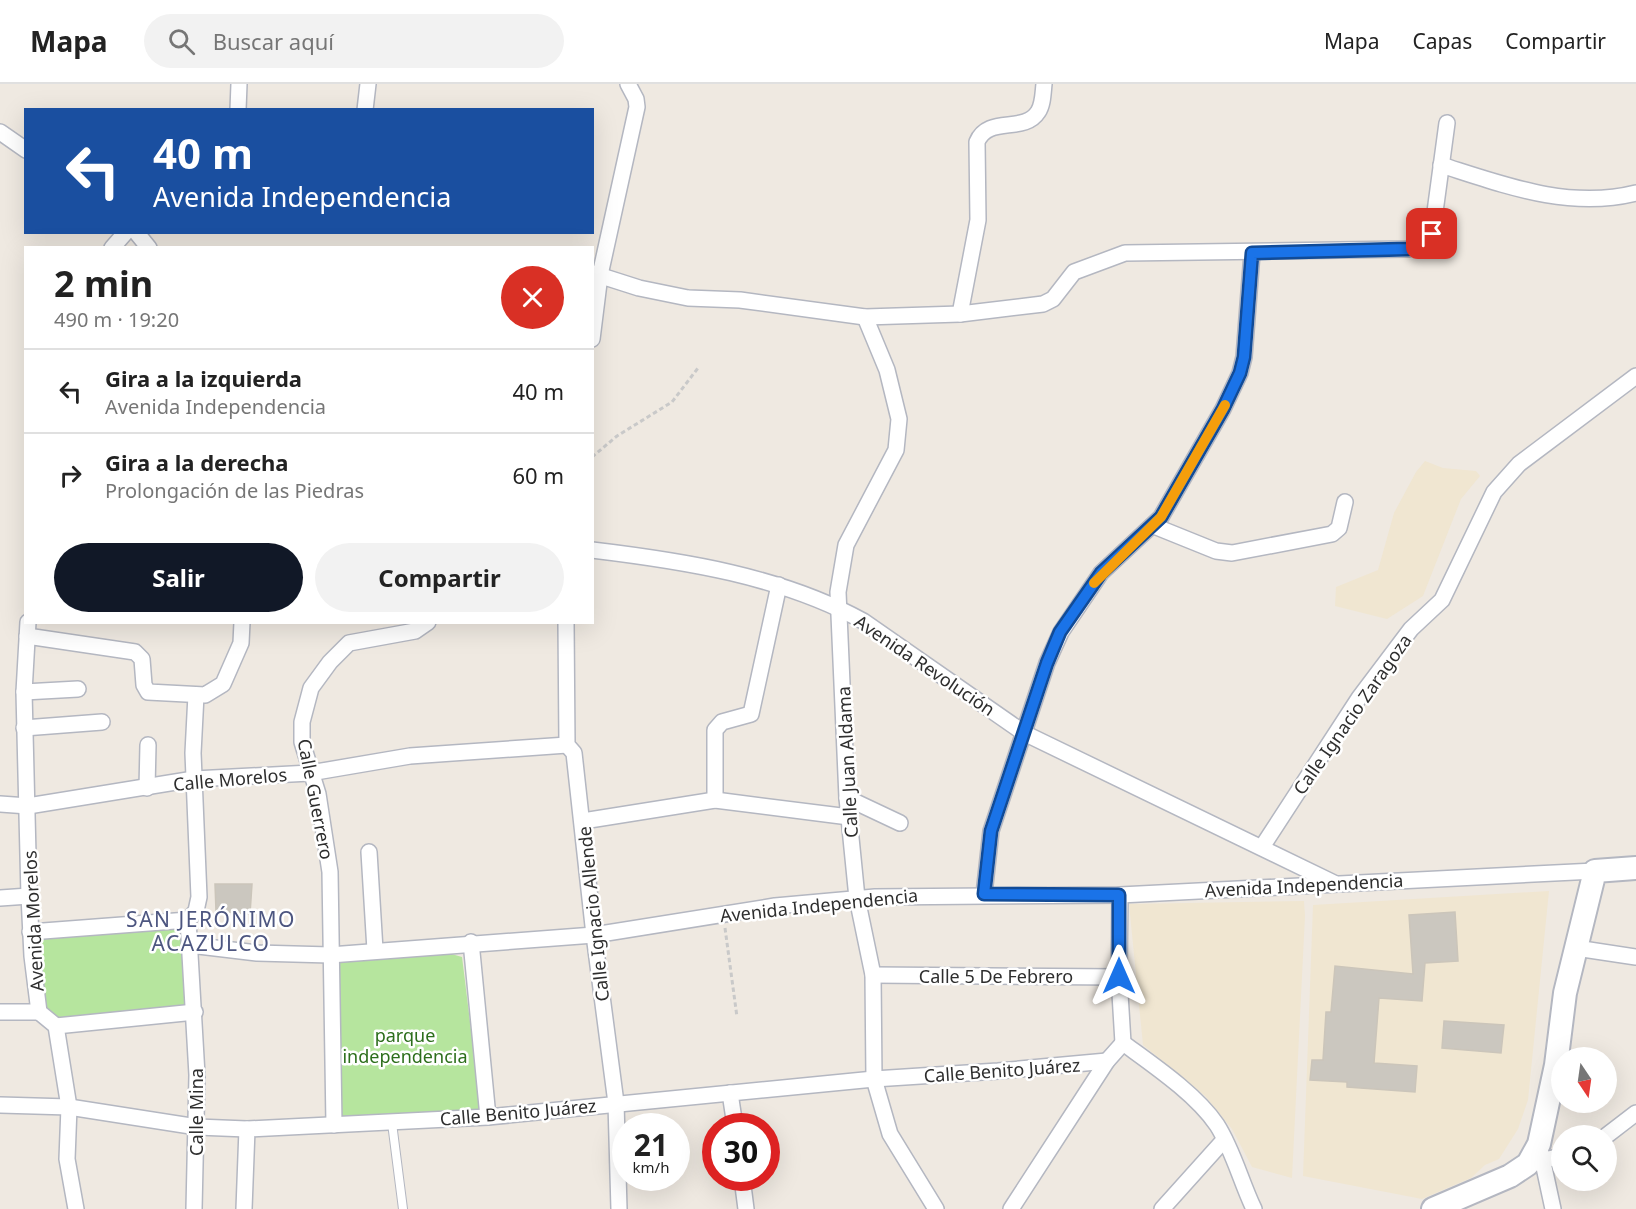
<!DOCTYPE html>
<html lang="es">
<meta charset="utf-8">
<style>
body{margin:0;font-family:"Noto Sans",sans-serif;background:#f2f2f2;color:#222;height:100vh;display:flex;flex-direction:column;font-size:22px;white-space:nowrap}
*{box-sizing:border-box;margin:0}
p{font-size:20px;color:#767676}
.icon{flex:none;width:33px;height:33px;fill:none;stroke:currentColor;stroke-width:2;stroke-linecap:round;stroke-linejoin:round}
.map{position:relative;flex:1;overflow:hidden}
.sheet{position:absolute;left:24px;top:162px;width:570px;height:378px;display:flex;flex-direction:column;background:#fff;border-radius:0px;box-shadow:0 6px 24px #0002}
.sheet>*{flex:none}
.guide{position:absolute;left:24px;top:24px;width:570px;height:126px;border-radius:0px;box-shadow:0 6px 24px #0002;background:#1a4fa0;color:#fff;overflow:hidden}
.needle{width:39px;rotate:167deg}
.tools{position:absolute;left:1551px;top:963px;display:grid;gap:12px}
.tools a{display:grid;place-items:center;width:66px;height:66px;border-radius:50%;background:#fff;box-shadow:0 6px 24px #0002;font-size:30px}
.speed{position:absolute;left:612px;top:1029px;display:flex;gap:12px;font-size:30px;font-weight:700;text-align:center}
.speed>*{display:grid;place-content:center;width:78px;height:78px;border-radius:50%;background:#fff;box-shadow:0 6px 24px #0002;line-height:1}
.speed small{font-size:15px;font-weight:400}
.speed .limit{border:9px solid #d22;background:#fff;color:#111}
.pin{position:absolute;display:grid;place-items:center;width:51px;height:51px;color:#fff;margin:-26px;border-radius:12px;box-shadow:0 3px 9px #0006}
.me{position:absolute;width:66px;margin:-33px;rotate:0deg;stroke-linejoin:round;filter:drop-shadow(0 0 4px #0008)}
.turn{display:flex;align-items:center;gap:21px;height:126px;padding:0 30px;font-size:27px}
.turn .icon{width:78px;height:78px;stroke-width:2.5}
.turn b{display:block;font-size:42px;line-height:51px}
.round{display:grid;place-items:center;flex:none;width:63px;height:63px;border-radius:32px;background:#f2f2f2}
.summary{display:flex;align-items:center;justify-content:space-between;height:102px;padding:0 30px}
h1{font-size:36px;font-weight:700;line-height:45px}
.cta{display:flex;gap:12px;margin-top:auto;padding:12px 30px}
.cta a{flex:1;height:69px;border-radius:36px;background:#111827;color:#fff;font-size:24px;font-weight:700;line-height:69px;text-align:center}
.cta a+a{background:#f2f2f2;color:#222}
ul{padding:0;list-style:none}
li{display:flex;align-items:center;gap:18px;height:84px;padding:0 30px;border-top:2px solid #e0e0e0}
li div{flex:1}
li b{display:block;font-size:22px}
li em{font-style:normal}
header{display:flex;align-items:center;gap:36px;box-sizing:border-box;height:84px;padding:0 30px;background:#fff;border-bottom:2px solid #e0e0e0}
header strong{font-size:28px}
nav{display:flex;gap:33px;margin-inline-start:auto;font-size:21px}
.search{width:420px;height:54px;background:#f2f2f2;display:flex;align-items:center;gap:15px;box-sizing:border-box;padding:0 21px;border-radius:33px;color:#767676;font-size:22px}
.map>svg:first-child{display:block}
.education{fill:#f0e6d1}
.green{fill:#b6e59e}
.building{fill:#cbc7bf;stroke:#cbc5ba;stroke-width:1.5}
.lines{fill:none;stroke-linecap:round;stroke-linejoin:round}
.service-casing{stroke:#b4b7c1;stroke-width:10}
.minor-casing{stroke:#b4b7c1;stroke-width:18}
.secondary-casing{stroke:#b4b7c1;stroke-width:26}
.path{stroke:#c9c9c9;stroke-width:3;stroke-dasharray:4.5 3;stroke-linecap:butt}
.service{stroke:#fff;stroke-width:8}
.minor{stroke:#fff;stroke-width:15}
.secondary{stroke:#fff;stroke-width:22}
.route-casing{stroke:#114b97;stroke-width:15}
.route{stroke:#1a73e8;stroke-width:10}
.slow{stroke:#f59e0b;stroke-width:10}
.labels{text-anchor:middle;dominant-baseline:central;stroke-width:5;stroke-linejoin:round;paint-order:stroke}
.street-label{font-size:18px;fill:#2e2e2e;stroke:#fff}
.park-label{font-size:18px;fill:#2c6e1b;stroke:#fff}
.quarter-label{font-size:21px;letter-spacing:1.5px;fill:#4d5680;stroke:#fff}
</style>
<header>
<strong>Mapa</strong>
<div class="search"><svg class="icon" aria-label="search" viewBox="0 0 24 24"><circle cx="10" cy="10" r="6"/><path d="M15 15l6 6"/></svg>Buscar aquí</div>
<nav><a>Mapa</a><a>Capas</a><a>Compartir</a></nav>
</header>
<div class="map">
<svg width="1636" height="1125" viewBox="0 0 1636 1125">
<rect width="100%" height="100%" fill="#efe9e1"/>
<g class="education">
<path d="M 1425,377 L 1443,384 L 1476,387 L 1480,392 L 1461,415 L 1423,512 L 1387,535 L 1335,522 L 1336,503 L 1378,486 L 1394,429 L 1416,388 Z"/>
<path d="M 1549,807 L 1528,1016 L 1518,1045 L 1499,1075 L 1485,1081 L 1471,1094 L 1422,1115 L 1303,1092 L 1313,821 Z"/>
<path d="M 1304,817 L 1305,832 L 1292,1094 L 1252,1083 L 1232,1045 L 1205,1012 L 1143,961 L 1129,820 Z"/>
</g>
<g class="green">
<path d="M 183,840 L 193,925 L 58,937 L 46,924 L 32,856 Z"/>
<path d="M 434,865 L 462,873 L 481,1026 L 340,1033 L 332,875 Z"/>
</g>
<g class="building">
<path d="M 215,800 L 252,800 L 250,830 L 216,827 Z"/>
<path d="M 1455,828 L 1458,877 L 1425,879 L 1422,917 L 1379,914 L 1374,979 L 1417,982 L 1415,1008 L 1347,1003 L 1347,998 L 1310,996 L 1312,976 L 1323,976 L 1326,928 L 1331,928 L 1335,882 L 1413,890 L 1409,831 Z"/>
<path d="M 1444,937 L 1504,941 L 1501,969 L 1442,964 Z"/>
</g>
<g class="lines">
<defs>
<path id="service" d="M 392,1039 L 403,1125"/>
<g id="minor">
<path d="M 238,26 L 239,0"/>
<path d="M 365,26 L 368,0"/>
<path d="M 0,48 L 26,66"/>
<path d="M 1441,81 C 1504,101 1569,126 1636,109"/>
<path d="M 136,148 L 149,164"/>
<path d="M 112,164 L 126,148"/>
<path d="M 592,189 L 639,204 L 688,214 L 740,216 L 865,233 L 960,230 L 1043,220 L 1053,215 L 1074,188 L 1125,169 L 1408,165 L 1426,158 L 1432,150 L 1447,39"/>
<path d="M 960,230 L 978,136 L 977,58 C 988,31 1024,50 1038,28 C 1043,21 1043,9 1044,0"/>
<path d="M 865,233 L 887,286 L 899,335 L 896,366 L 846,461 L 838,508 L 847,714 L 857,814 L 873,891 L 874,995 L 890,1050 L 936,1125"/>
<path d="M 592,255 L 600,191 L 637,23 L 636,15 L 628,0"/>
<path d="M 1154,442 L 1216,467 L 1232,469 L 1332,450 L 1339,444 L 1345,418"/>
<path d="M 592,466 C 684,477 781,492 863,537 L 1024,649 L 1334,799"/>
<path d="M 28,538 L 24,608 L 29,812 L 32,872 L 39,928 L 56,942 L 69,1023 L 67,1075 L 76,1125"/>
<path d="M 566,538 L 567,661 L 574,669 L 594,851 L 616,1019 L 619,1125"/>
<path d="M 27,552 L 135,568 L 142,575 L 144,601 L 148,608 L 205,611 L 223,600 L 241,559 L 242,538"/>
<path d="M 24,608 L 78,605"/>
<path d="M 24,644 L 102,638"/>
<path d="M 147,704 L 148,661"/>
<path d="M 847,714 L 900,739"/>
<path d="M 715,716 L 715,646 L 722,638 L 751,630 L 779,501"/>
<path d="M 0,720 L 28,722 L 194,695 L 310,689 L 410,672 L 567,661"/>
<path d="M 583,737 L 715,716 L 849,733"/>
<path d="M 1262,763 L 1359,614 L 1411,545 L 1442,516 L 1494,408 L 1519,380 L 1636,292"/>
<path d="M 369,768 L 375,866"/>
<path d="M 984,810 L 991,747 L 1047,579 L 1061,548 L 1101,489 L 1161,433 L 1223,325 L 1240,289 L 1244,273 L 1252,169"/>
<path d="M 1120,811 L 1119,893 L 1123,959"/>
<path d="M 0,814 L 29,812"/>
<path d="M 30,848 L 188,836"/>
<path d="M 471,858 L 488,1033"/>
<path d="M 190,861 L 257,869 L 330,871 L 594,851 L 775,822 L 875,813 L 1120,811 L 1595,787"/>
<path d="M 1576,864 L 1636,873"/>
<path d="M 873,891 L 1119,893"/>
<path d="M 0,928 L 39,928"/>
<path d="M 56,942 L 195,928"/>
<path d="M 1123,959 C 1153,981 1196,1010 1217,1041 C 1233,1066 1241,1098 1254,1125"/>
<path d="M 730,1009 L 735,1042"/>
<path d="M 0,1021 L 69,1023 L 197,1043 L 247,1045 L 488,1033 L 874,995 L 998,987 L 1107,977"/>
<path d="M 334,1041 L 330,788 L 318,710 L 302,658 L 302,638 L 311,604 L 330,578 L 349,559 L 415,547 L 428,538"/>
<path d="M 1606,1052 L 1636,1029"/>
<path d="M 1539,1060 L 1553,1125"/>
<path d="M 1544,1076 L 1562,1072"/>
<path d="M 742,1094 L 746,1125"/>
<path d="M 194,1125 L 197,991 L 188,836 L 196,827 L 199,813 L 193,669 L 196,611"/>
<path d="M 244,1125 L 247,1045"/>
<path d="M 1011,1125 L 1107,977 L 1123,959"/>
<path d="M 1162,1125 L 1224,1056"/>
</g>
<path id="secondary" d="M 1433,1125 L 1510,1092 L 1528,1080 L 1539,1060 L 1556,981 L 1565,909 L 1595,787 L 1636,784"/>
</defs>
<use href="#service" class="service-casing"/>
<use href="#minor" class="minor-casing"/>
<use href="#secondary" class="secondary-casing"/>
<g class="path">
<path d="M 592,373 L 617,352 L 672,318 L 698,284"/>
<path d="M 725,844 L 737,933"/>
</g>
<use href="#service" class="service"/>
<use href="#minor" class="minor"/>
<use href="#secondary" class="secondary"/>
</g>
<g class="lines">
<defs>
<path id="route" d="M 1119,892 L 1119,811 L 984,810 L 991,747 L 1047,579 L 1060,548 L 1101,489 L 1161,433 L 1223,325 L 1240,289 L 1244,273 L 1252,169 L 1408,165 L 1426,158 L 1432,150"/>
</defs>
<use href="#route" class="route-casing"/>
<use href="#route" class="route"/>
<path class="slow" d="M 1094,499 L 1161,433 L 1225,321"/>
</g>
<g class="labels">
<g class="street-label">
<text transform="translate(925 581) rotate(34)">Avenida Revolución</text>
<text transform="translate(1352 630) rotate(-55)">Calle Ignacio Zaragoza</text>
<text transform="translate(847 678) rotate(-93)">Calle Juan Aldama</text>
<text transform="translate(230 695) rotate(-5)">Calle Morelos</text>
<text transform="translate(316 715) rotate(79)">Calle Guerrero</text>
<text transform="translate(1304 801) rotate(-3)">Avenida Independencia</text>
<text transform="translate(819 821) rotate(-6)">Avenida Independencia</text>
<text transform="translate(593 830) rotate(-96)">Calle Ignacio Allende</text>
<text transform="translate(33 837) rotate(-93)">Avenida Morelos</text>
<text x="996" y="892">Calle 5 De Febrero</text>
<text transform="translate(1002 986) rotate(-4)">Calle Benito Juárez</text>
<text transform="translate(196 1028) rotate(-90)">Calle Mina</text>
<text transform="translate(518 1028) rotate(-5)">Calle Benito Juárez</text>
</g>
<g class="park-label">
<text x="405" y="951">parque<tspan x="405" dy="21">independencia</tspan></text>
</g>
<g class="quarter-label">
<text x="211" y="835">SAN JERÓNIMO<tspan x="211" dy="24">ACAZULCO</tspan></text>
</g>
</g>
</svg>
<div class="tools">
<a><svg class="needle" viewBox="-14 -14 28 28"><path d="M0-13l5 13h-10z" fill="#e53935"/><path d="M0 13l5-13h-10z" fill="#767676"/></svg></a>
<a><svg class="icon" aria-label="search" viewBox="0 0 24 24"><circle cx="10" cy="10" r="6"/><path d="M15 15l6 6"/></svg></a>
</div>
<div class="speed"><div>21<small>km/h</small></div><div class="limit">30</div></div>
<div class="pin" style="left:1432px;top:150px;background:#d93025"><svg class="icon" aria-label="arrive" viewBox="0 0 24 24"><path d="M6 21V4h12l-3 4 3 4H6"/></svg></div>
<svg class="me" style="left:1119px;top:892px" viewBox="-20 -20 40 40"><path d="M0-17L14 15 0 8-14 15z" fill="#1a73e8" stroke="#fff" stroke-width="4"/></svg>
<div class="guide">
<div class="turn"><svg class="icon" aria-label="left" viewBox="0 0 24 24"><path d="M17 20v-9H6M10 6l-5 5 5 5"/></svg><div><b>40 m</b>Avenida Independencia</div></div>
</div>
<section class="sheet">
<div class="summary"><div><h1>2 min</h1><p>490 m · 19:20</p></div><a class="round" style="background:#d93025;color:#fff"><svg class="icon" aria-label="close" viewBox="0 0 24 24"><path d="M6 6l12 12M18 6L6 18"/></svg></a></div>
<ul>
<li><svg class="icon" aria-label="left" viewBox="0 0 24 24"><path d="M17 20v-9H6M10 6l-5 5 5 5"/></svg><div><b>Gira a la izquierda</b><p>Avenida Independencia</p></div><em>40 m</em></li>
<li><svg class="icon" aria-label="right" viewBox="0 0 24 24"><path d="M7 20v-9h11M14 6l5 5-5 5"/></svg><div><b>Gira a la derecha</b><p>Prolongación de las Piedras</p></div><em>60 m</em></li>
</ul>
<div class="cta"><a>Salir</a><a>Compartir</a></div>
</section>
</div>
